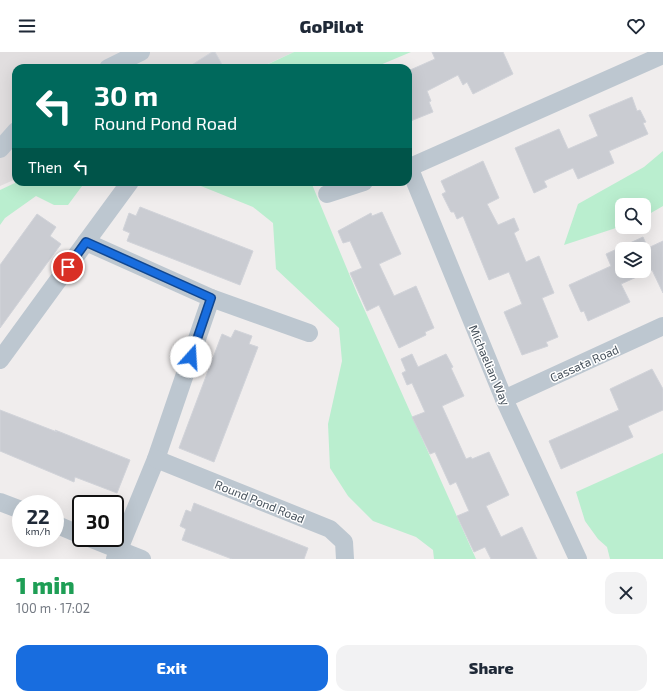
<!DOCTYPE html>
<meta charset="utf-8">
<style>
body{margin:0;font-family:"Exo 2",sans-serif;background:#f2f2f3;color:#1f2937;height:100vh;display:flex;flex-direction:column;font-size:15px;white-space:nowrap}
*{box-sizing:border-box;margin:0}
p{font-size:13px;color:#747a83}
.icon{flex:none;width:22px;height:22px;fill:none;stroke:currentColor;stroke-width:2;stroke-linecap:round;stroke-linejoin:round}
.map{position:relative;height:507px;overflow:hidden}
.details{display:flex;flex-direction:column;background:#fff;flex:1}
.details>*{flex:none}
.guide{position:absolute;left:12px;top:12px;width:400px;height:122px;border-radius:12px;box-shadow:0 4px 16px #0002;background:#00695c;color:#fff;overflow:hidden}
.controls{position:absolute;left:615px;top:146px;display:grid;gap:8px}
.controls a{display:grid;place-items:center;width:36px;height:36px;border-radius:8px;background:#fff;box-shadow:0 4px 16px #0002;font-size:20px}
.speed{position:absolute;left:12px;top:443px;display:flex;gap:8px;font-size:20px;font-weight:700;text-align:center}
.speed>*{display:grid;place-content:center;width:52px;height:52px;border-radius:50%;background:#fff;box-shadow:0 4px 16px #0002;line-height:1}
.speed small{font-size:10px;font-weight:400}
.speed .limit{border:2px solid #111;border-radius:6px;background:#fff;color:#111}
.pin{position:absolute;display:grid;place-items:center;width:34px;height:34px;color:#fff;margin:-17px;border:2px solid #fff;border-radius:50%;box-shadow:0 1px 4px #0007}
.me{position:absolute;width:44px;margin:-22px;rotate:19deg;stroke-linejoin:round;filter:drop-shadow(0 0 3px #0008)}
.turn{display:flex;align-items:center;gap:14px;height:84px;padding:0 16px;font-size:18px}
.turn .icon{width:52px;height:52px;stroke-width:2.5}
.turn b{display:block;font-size:28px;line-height:34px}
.then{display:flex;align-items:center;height:38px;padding:0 16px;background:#0003;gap:8px;font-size:15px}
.round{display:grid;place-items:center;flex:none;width:42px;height:42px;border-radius:12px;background:#f2f2f3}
.summary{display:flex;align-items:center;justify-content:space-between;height:68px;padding:0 16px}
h1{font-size:24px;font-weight:800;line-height:30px;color:#1e9e55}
.cta{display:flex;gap:8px;margin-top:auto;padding:8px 16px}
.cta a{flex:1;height:46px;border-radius:12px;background:#186ddf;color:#fff;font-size:16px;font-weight:800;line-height:46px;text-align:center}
.cta a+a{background:#f2f2f3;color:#1f2937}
header{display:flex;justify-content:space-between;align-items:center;height:52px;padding:0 16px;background:#fff;font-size:18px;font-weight:800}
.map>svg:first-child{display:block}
.education{fill:#e1dedf}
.green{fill:#baeecf}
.building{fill:#caccd2;stroke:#d1d3d9;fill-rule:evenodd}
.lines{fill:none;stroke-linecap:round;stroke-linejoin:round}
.minor{stroke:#bdc7d0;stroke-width:18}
.route-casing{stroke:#104791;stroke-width:10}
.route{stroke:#186ddf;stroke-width:7}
.labels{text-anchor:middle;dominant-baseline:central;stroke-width:3;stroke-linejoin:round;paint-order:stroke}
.street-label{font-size:12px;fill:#45505a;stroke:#fff}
</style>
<header><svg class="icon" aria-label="menu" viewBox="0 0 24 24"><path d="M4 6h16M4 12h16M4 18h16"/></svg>GoPilot<svg class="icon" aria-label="heart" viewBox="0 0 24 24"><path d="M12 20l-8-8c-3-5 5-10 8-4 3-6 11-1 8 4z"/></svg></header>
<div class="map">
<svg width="663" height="507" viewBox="0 0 663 507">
<rect width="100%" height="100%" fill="#f0eded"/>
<path class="education" d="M 0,0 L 294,0 L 259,16 L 16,16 L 16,127 L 0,134 Z"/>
<g class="green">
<path d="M 294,0 L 411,0 L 373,16 L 260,16 Z"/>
<path d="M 663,99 L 663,154 L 644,165 L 644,153 L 622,153 L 622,174 L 564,193 L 578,152 L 644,115 Z"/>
<path d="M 17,130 L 85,130 L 68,153 L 54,153 L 36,144 L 5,166 L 0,173 L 0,138 Z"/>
<path d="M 191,130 L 311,130 L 357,241 L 476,507 L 434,507 L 433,498 L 416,485 L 373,469 L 348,444 L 330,416 L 328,372 L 342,309 L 339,276 L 276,217 L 273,171 L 253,155 Z"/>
<path d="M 663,401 L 663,507 L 610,507 L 607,495 L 598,487 L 585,469 L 576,440 Z"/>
</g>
<g class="building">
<path d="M 212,0 L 215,0 L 224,16 L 187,16 Z"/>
<path d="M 432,0 L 503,0 L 513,22 L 473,42 L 467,30 L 463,33 L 458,23 L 427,39 L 431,49 L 429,50 L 433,60 L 408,70 L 408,19 L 435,7 Z"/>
<path d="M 632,45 L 637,59 L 640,58 L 646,70 L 643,71 L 648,82 L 609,99 L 614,111 L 578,127 L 573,116 L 544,129 L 547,135 L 534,141 L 515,96 L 559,77 L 568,97 L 598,84 L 589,63 Z"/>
<path d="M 483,109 L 499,146 L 487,152 L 498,173 L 514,166 L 519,178 L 514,181 L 526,210 L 539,204 L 554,241 L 542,246 L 558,285 L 546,290 L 548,294 L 522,303 L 504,260 L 522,252 L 509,220 L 489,228 L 463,164 L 457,167 L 454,160 L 451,160 L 442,142 L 446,140 L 441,129 Z"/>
<path d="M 140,155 L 253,199 L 240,233 L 127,189 L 130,181 L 123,178 L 129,161 L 136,164 Z"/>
<path d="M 382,160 L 401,202 L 379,212 L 394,244 L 416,234 L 434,276 L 425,280 L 426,283 L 399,296 L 379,253 L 367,259 L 350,221 L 362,216 L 350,189 L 343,191 L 338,179 L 371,161 L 372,164 Z"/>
<path d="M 37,162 L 56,175 L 50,184 L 61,192 L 0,276 L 0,213 Z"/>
<path d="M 643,185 L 648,196 L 663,189 L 663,241 L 652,218 L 621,232 L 630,250 L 588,269 L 584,259 L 581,260 L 569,233 L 611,214 L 606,202 ZM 622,197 L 644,197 L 644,219 L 622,219 Z"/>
<path d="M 235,278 L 252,284 L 249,292 L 258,295 L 214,410 L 179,396 L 222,282 L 231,286 Z"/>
<path d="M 412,302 L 418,315 L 446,302 L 453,315 L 451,316 L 464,344 L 442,354 L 466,407 L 471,405 L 472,407 L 489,400 L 509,443 L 486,454 L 501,485 L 522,475 L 537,507 L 491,507 L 485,495 L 474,500 L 457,464 L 469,459 L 456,430 L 450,433 L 435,400 L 430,402 L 412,365 L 425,360 L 412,331 L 407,333 L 402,321 L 406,319 L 401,307 Z"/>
<path d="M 652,317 L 663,337 L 663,358 L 628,374 L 633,385 L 561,417 L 549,389 L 619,358 L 610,337 Z"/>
<path d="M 0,358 L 57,380 L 55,378 L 130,408 L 117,441 L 75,425 L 74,430 L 0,399 Z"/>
<path d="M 194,451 L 308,496 L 304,507 L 232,507 L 182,488 L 186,477 L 180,474 L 186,458 L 191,460 Z"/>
</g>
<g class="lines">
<g class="minor">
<path d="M 108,16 L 141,0"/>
<path d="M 0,97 L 16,79"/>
<path d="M 409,115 L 504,347 L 578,507"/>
<path d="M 408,116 L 663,3"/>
<path d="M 327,142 L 364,130"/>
<path d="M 86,190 L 130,130"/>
<path d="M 211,246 L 309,281"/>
<path d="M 0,308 L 86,190 L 211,246 L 156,407 L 115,507"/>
<path d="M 504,347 L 663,274"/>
<path d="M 156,407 L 330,477 L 344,490 L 345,507"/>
<path d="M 0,450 L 21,458"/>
<path d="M 55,472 L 81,483"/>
<path d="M 89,486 L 142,507"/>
</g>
</g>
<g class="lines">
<defs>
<path id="route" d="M 68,215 L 86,190 L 211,246 L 191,305"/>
</defs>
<use href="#route" class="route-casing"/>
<use href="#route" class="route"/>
</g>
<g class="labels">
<g class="street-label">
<text transform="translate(584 311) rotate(-24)">Cassata Road</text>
<text transform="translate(490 313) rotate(67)">Michaelian Way</text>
<text transform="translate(260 449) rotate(22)">Round Pond Road</text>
</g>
</g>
</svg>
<div class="controls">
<a><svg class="icon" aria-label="search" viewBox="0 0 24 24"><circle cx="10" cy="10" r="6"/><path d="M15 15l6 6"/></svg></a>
<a><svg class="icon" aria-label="layers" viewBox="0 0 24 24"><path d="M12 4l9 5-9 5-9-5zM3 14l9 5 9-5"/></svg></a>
</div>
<div class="speed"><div>22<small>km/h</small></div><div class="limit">30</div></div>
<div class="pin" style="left:68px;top:215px;background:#d93025"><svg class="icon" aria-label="arrive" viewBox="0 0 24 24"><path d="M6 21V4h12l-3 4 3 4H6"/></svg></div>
<svg class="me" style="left:191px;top:305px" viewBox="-20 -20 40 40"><circle r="19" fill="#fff"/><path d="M0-13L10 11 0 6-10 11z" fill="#186ddf"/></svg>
<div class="guide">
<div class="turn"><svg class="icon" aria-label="left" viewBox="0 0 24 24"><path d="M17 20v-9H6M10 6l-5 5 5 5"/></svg><div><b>30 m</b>Round Pond Road</div></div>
<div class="then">Then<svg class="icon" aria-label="left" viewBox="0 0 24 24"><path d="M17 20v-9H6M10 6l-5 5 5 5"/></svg></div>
</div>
</div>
<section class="details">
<div class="summary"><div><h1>1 min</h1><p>100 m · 17:02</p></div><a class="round"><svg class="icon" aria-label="close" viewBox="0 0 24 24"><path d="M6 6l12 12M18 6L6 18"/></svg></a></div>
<div class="cta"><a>Exit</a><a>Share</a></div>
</section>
